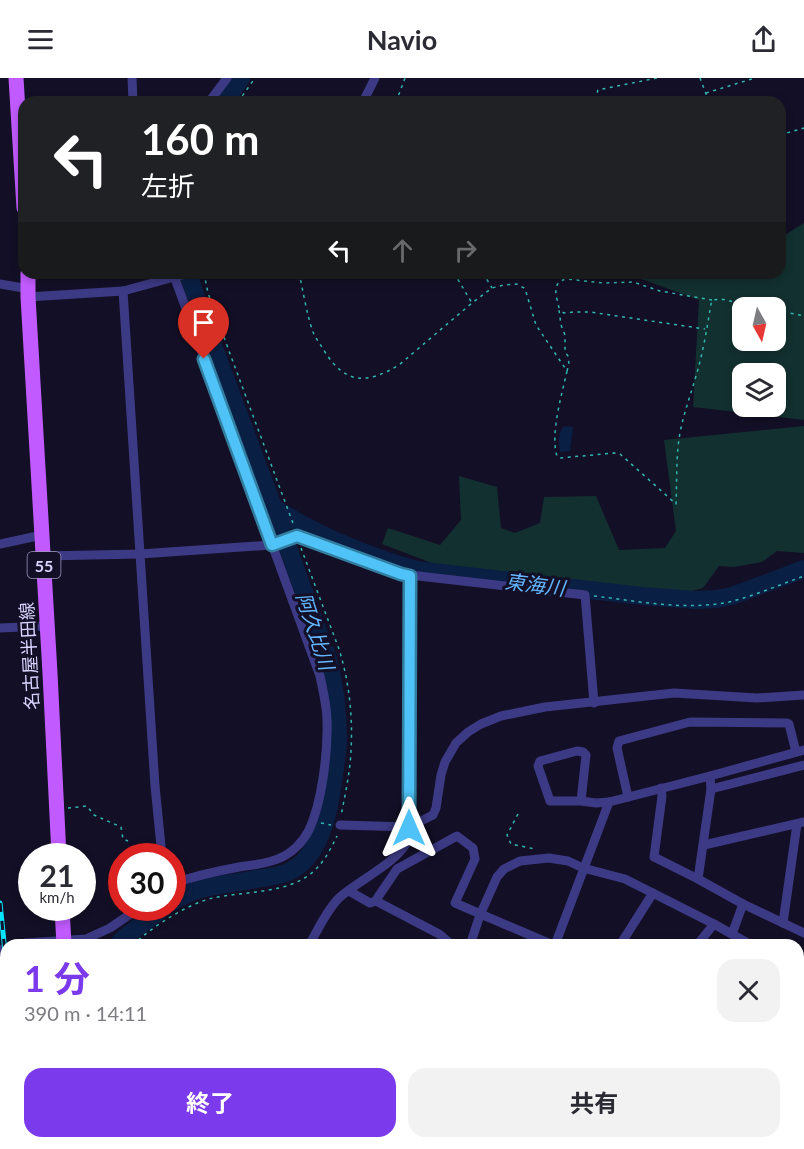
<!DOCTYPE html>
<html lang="ja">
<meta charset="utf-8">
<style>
body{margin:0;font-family:Lato,"Noto Sans JP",sans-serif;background:#f2f2f3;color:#2b2b33;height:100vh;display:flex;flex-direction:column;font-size:22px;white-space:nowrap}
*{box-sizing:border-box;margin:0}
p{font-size:20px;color:#7c7c81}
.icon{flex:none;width:33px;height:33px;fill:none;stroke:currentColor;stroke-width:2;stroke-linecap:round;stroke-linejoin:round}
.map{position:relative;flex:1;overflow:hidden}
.panel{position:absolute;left:0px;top:861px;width:804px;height:210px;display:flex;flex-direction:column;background:#fff;border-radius:18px 18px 0 0;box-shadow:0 3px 9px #0003}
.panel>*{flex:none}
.top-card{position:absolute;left:18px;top:18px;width:768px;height:183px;border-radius:18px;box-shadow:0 3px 9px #0003;background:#202124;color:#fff;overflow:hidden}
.needle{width:39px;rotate:172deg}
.buttons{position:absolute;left:732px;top:219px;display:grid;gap:12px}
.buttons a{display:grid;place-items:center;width:54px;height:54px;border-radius:12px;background:#fff;box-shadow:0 3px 9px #0003;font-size:30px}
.speed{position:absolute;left:18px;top:765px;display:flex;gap:12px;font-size:30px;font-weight:700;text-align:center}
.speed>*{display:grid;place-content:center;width:78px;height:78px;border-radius:50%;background:#fff;box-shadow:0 3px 9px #0003;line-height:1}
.speed small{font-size:15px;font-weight:400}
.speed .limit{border:9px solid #d22;background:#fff;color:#111}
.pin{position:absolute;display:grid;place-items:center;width:51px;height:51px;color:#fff;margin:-62px -26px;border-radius:50% 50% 50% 0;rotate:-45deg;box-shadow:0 0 6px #0007}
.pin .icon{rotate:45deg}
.me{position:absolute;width:66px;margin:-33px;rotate:0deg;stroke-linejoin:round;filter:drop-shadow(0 0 4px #0008)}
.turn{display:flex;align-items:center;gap:21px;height:126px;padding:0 24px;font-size:27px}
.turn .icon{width:78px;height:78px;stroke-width:2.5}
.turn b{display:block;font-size:42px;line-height:51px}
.lanes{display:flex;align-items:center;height:57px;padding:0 24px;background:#0003;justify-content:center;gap:30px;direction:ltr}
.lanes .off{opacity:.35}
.round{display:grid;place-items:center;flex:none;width:63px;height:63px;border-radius:18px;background:#f2f2f3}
.overview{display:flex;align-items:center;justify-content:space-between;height:102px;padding:0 24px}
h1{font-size:36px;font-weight:700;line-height:45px;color:#7c3aed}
.action{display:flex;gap:12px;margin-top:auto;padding:12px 24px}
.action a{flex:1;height:69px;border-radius:18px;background:#7c3aed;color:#fff;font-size:24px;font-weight:700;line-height:69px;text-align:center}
.action a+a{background:#f2f2f3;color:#2b2b33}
header{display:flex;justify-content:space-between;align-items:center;height:78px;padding:0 24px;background:#fff;font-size:27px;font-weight:700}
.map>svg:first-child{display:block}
.green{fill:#12302f;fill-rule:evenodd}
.water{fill:#0a1f44}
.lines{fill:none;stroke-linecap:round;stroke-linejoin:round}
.river{stroke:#0a1f44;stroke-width:18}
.path{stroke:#2fb8b0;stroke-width:1.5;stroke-dasharray:3 4.5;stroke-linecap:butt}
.street{stroke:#3d3a85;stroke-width:9}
.primary{stroke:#c25bff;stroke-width:15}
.rail-casing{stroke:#00e5ff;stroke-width:5}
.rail{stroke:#130f26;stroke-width:3;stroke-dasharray:9;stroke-linecap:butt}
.route-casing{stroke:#337fa1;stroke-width:15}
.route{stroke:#4fc3f7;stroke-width:10}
.labels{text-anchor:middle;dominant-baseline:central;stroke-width:6;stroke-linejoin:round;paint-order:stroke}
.shield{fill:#130f26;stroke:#9e99be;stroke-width:1.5}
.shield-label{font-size:16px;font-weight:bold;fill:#d9d4ff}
.street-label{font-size:18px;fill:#d9d4ff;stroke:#130f26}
.water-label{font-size:20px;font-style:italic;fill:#62b6ff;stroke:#130f26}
</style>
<header><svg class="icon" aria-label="menu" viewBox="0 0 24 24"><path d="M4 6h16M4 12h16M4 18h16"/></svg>Navio<svg class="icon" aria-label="share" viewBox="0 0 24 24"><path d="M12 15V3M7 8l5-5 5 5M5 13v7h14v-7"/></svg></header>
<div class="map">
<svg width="804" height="1071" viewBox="0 0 804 1071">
<rect width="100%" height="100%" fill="#130f26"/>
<g class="green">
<path d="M 804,145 L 804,342 L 693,329 L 699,222 L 628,196 L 601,201 L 581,199 L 584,195 L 691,195 L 701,201 L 715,195 L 780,195 L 780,160 ZM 742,230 L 776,230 L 776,262 L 742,262 ZM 742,296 L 776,296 L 776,328 L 742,328 Z"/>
<path d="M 804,348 L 804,475 L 777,473 L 762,484 L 734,489 L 719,488 L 703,510 L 677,517 L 450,492 L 382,466 L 388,450 L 440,467 L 461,442 L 459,398 L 497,409 L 501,450 L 515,455 L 540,445 L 544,419 L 596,418 L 619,472 L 665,470 L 676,453 L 664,362 Z"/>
</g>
<path class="water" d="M 564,348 L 573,349 L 570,373 L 560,374 C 559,366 557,355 564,348 Z"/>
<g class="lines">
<g class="river">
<path d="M 225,24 L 241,0"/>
<path d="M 274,431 L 279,433 C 321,459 368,478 416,492 L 642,518 L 696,522 L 716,521 L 732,518 L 804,491"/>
<path d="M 172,824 C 181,819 188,815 197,812 C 216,806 237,805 256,801 C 268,799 282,798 292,792 C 324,775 331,722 335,690 C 336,681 338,672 338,662 C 338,634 335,607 328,581 L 274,431 L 201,235 L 188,195"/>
<path d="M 117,867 L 124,860 L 163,830"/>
<path d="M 44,1065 L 45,1071"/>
</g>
<g class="path">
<path d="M 700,0 L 709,24"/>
<path d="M 706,15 L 755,0"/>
<path d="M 595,22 L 598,12 L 657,0"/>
<path d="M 238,24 L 255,0"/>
<path d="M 396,24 L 405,0"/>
<path d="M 780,57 L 804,50"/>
<path d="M 204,195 L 208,215 L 229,273 L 294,448"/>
<path d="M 299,195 C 303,212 307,238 313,254 C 316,261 321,267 325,274 C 346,307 367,306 399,287 L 472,225 L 492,210 L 504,207 L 517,206 L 524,210 L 526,214 L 536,247 L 567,293 C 562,316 550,356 557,378 L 560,380 L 614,375 L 620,376 L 676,426 C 677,405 676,383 679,361 C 682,340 690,319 696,298 C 703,275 707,250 711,226 L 713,222 L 721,221 L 761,230"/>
<path d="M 454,195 L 472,225"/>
<path d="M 483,195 L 492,210"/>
<path d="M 559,230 C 557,219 550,204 567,201 L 603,205 L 633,204 L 660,213 L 712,222"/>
<path d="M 776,232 L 804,238"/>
<path d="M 567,293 L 569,286 L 568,278 L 565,274 L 565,257 L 561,247 L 559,232 L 564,235 L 574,234 L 590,234 L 705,251"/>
<path d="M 301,470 L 339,571 C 349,603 353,638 351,673 C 350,695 345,717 341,738"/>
<path d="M 594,518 C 638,523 684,533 729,524 C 754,518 779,507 804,498"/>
<path d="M 68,730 L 87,728 L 94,737 L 121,749 L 123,761 L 128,763"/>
<path d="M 518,736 L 507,757 L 511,766 L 535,771"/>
<path d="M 321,745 L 331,747"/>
<path d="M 133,867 C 150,850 189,825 213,820 C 245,813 289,816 314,793 C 325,783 331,770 337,758"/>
<path d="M 346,1065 L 348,1071"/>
</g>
<g class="street">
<path d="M 132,0 L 133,24"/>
<path d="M 209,24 L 227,0"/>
<path d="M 363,24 L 375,0"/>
<path d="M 0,206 L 29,211"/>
<path d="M 123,213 L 155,708 L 162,778"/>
<path d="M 28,219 L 123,213 L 189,195"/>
<path d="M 0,466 L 42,457"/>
<path d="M 43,478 L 140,476 L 272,467 L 297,458 L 401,496 L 585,517 L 594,625"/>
<path d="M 0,550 L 47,548"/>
<path d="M 710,698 L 804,672"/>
<path d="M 661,710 L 662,718 L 654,779 L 698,801"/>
<path d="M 711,711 L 804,687"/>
<path d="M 628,719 L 617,670 L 619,663 L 690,644 L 787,645 L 789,646 L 796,674"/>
<path d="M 581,723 L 550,723 L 538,688 L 540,683 L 577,673 L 583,674 L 586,677 L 581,723 L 596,725 L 609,724 L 710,698 L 711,711 L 698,801 L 743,826 L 804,855"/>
<path d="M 340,747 L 409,749 L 433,737 L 436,730 L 441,697 L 445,684 L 456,665 L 468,654 L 481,646 L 501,638 L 545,629 L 674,615 L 757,620 L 804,617"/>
<path d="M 704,767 L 804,744"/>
<path d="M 172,806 C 194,798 217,793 239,789 C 253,787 267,786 280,780 C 292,775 303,764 309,752 C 322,724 328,674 327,643 C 327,628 323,613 320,598 L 173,195"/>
<path d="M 349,813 L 370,825 L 376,823 L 439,856 L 452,867"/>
<path d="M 376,823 L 378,819 L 397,791 L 457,758 L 473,770 L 475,781 L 455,825 L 553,867"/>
<path d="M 783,845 L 797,746"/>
<path d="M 732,856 L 743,826"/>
<path d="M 18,867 L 25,865 L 86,861 L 110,850 L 139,830"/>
<path d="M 309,867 C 318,852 326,833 339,820 C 358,802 400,784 409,760 L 410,498"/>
<path d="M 467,867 L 471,864 L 480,837 L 497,799 L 504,791 L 520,783 L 549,780 L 568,783 L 583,790 L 625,801 L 714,846 L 751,867"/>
<path d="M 555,867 L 609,724"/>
<path d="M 620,867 L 653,815"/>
<path d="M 697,867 L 714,846"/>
<path d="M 0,872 L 6,870"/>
<path d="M 798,905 L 804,897"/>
<path d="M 0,989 L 6,1051"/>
<path d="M 798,994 L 804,986"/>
<path d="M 260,1065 L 264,1071"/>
<path d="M 405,1065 L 409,1071"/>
<path d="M 560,1065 L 567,1071"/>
<path d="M 652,1065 L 660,1071"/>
<path d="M 782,1065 L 790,1071"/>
<path d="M 0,1066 L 8,1068"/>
<path d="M 214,1071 L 216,1065"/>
<path d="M 420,1071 L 427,1065"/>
<path d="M 507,1071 L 514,1065"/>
<path d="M 609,1071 L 613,1065"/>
<path d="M 673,1071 L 678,1065"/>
<path d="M 742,1071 L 747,1065"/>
</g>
<g class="primary">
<path d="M 16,0 L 24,130"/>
<path d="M 28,195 L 28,219 L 50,595 L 59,778"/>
<path d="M 62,830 L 64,867"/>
<path d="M 75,1065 L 75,1071"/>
</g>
<defs>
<g id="rail">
<path d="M 0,825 L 6,884"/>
<path d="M 0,886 L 6,938"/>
<path d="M 27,1065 L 28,1071"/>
</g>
</defs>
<use href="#rail" class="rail-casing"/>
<use href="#rail" class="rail"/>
</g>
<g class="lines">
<defs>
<path id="route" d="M 204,281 L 272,467 L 297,458 L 401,496 L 410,498 L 409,750"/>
</defs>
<use href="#route" class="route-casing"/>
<use href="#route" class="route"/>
</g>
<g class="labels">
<rect class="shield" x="27.5" y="474" width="33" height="26" rx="4.5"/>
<g class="shield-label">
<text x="44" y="487">55</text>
</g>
<g class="street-label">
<text transform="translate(29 578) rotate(-93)">名古屋半田線</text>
</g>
<g class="water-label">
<text transform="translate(535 506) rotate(7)">東海川</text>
<text transform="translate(316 553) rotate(72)">阿久比川</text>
</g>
</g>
</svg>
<div class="buttons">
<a><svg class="needle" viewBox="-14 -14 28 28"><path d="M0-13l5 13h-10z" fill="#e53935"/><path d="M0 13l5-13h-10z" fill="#7c7c81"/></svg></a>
<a><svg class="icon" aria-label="layers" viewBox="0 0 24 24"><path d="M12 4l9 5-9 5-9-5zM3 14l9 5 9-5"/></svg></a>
</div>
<div class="speed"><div>21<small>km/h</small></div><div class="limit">30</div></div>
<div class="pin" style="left:204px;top:281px;background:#d93025"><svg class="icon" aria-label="arrive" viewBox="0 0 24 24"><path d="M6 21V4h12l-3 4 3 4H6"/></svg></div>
<svg class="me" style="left:409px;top:750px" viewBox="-20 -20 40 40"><path d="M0-17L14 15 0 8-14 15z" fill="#4fc3f7" stroke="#fff" stroke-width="4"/></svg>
<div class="top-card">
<div class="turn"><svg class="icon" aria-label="left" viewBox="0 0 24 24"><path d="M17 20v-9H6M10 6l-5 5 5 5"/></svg><div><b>160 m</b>左折</div></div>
<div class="lanes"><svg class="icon" aria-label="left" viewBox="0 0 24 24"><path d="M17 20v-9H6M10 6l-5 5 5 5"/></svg><svg class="icon off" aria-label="ahead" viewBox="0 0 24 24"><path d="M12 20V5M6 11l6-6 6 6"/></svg><svg class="icon off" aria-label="right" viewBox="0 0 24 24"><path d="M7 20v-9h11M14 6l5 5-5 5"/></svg></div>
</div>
<section class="panel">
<div class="overview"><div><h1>1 分</h1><p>390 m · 14:11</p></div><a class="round"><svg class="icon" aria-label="close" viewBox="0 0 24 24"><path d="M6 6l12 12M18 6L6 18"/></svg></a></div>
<div class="action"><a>終了</a><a>共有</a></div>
</section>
</div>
